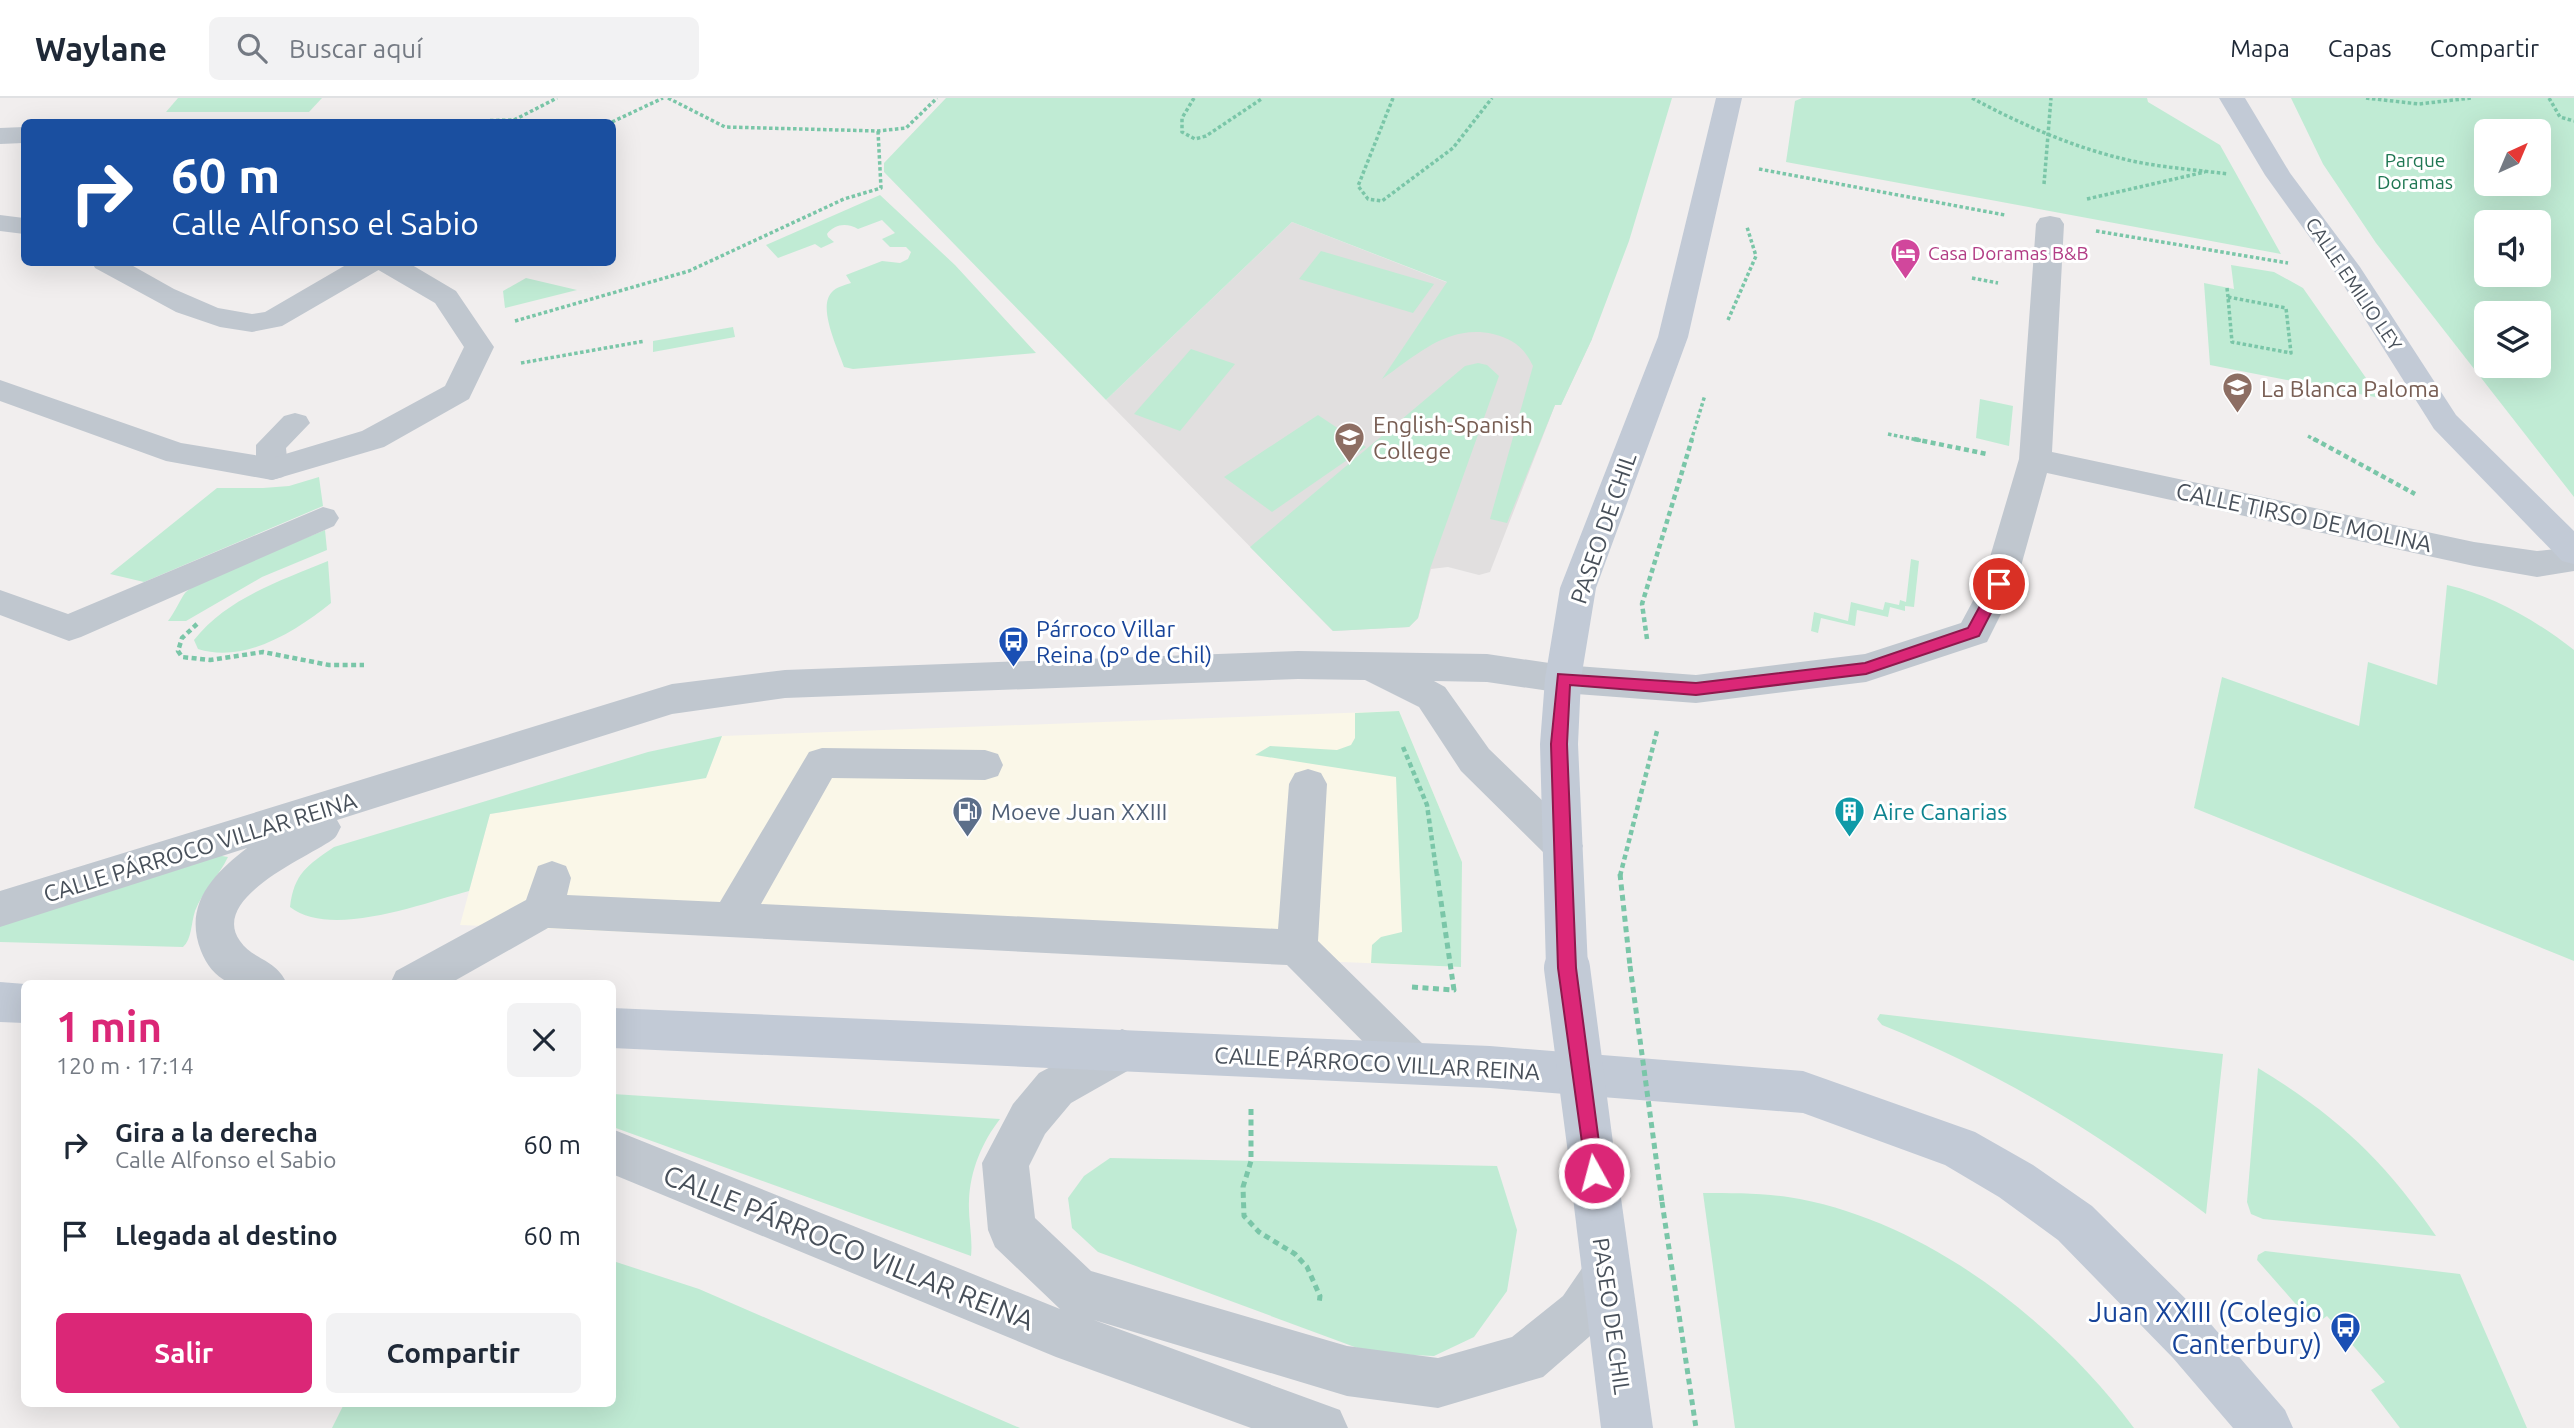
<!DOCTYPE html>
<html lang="es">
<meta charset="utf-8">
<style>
body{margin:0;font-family:Ubuntu,sans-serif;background:#f2f2f3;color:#1f2937;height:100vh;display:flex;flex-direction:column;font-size:26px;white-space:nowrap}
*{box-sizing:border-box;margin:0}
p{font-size:23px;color:#747a83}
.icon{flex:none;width:38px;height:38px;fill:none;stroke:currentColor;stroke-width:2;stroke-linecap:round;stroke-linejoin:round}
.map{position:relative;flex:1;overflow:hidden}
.drawer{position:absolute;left:21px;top:882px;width:595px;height:427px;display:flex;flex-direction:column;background:#fff;border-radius:10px;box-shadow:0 7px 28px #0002}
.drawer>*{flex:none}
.banner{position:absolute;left:21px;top:21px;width:595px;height:147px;border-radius:10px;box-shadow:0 7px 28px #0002;background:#1a4fa0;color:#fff;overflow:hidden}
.needle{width:46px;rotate:44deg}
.tools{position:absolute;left:2474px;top:21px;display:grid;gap:14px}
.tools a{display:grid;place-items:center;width:77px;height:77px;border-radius:10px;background:#fff;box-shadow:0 7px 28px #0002;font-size:35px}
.pin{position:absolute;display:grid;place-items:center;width:60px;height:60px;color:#fff;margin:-30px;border:4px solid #fff;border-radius:50%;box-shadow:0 2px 7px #0007}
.me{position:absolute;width:77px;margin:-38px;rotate:353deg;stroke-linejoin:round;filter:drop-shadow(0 0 5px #0008)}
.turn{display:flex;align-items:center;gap:24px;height:147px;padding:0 35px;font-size:32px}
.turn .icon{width:91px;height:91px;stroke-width:2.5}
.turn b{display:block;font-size:49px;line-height:60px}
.round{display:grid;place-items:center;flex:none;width:74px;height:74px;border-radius:10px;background:#f2f2f3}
.overview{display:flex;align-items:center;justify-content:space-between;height:119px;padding:0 35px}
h1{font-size:42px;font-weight:600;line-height:52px;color:#db2777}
.button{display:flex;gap:14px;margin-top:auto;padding:14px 35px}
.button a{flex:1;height:80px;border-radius:10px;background:#db2777;color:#fff;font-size:28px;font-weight:600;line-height:80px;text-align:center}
.button a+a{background:#f2f2f3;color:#1f2937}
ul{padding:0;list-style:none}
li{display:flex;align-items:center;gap:21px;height:91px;padding:0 35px}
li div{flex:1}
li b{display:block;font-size:26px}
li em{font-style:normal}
header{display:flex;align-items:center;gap:42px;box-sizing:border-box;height:98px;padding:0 35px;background:#fff;border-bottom:2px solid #e0e1e3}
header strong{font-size:33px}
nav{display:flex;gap:38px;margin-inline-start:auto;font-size:24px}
.search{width:490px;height:63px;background:#f2f2f3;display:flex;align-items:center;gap:18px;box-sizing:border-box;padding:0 24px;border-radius:10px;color:#747a83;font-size:26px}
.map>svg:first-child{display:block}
.commercial{fill:#faf7e8}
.education{fill:#e1dfdf}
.green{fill:#c0ebd4;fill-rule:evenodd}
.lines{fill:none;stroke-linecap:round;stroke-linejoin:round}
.path-far2{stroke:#7ac6a8;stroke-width:3.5;stroke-dasharray:3.5 2.5;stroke-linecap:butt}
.path-far1{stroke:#7ac6a8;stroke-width:4.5;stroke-dasharray:5 3.5;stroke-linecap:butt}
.path{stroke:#7ac6a8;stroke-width:5;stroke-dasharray:6 4.5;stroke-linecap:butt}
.lane{fill:#c0c7cf;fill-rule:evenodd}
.street{fill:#c0c7cf;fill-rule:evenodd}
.secondary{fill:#c2cad6;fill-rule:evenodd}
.path-bridge{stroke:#7ac6a8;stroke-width:5;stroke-dasharray:6 4.5;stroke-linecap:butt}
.secondary-bridge{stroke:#c2cad6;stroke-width:46}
.route{fill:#db2777;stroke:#8e194d;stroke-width:2}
.labels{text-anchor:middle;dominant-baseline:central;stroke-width:6;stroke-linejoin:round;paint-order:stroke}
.far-park-label{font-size:19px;fill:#1e7652;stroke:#fff}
.far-hotel-label{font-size:19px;fill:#b23c85;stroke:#fff;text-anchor:start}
.far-street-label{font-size:19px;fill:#48505a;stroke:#fff}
.education-label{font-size:23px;fill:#785e54;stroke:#fff;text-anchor:start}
.street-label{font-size:23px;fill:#48505a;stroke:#fff}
.transit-label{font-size:23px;fill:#164399;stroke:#fff;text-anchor:start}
.service-label{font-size:23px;fill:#4e5e75;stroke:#fff;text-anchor:start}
.culture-label{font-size:23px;fill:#0d838f;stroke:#fff;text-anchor:start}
.near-street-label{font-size:28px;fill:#48505a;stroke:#fff}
.near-transit-label{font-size:28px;fill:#164399;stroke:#fff;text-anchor:end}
</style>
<header>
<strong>Waylane</strong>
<div class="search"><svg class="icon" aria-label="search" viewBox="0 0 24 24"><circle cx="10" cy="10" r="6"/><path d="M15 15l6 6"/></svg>Buscar aquí</div>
<nav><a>Mapa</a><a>Capas</a><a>Compartir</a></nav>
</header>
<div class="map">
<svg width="2574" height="1330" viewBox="0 0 2574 1330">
<rect width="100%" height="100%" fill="#f1eeee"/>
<path class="commercial" d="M 1399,613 L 1462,764 L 1461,869 L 460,827 L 490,716 L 706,680 L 722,638 Z"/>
<path class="education" d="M 1292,124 L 1592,241 L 1561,307 L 1555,307 L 1490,474 L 1479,477 L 1448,469 L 1431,471 L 1418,520 L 1409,529 L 1333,533 L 1106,302 Z"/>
<g class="green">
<path d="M 178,0 L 322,0 L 309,14 L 166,14 Z"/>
<path d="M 946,0 L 1672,0 L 1629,143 L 1592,241 L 1561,307 L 1555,307 L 1507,425 L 1490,421 L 1533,268 C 1524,249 1513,241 1493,236 C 1448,226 1417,257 1382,281 L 1447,184 L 1292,124 L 1106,302 L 884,74 L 884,65 Z"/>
<path d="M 1802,0 L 2147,0 L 2148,4 L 2220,47 L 2281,156 L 1786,64 L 1795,3 Z"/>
<path d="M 2291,0 L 2574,0 L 2574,399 L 2376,145 L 2323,66 ZM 2539,33 L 2539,86 L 2487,86 L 2487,33 ZM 2487,124 L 2539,124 L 2539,177 L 2487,177 ZM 2539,215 L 2539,268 L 2487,268 L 2487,215 Z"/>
<path d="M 880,97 L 955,167 L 1036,255 L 853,271 L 844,269 C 838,251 817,209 832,194 C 836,189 845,187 851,185 L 846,177 L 882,163 L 900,165 L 908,161 L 911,154 L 906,149 L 890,149 L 882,141 L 895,135 L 882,122 L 858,131 C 848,125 835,125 827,136 L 828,139 L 834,144 L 821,150 L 815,146 L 778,160 L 766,147 Z"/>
<path d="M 1321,153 L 1434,186 L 1413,215 L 1299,181 Z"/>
<path d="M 2231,167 L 2274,174 L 2303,190 L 2380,300 L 2210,267 L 2204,185 L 2234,191 Z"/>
<path d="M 526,180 L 577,192 L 505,210 L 503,193 Z"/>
<path d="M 733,229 L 735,239 L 653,254 L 653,243 Z"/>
<path d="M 1191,251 L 1235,266 L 1180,333 L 1134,316 Z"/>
<path d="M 1478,265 L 1487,267 L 1499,278 L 1430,471 L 1418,520 L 1409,529 L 1333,533 L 1250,449 L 1465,268 Z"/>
<path d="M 1980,301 L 2013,308 L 2009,348 L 1976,340 Z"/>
<path d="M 1318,317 L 1366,349 L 1272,414 L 1224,379 Z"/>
<path d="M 319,379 L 323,408 L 144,484 L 110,476 L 217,390 L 263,390 L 289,388 Z"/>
<path d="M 325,432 L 327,452 L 262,479 L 186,523 L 168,523 C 175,514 180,502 185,495 C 198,480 300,443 325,432 Z"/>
<path d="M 1911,461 L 1919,463 L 1914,509 L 1905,508 L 1905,513 L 1890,509 L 1888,519 L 1857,512 L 1855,528 L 1821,520 L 1818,535 L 1811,533 L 1814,514 L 1848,523 L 1851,504 L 1883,512 L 1885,504 L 1899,507 L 1900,502 L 1906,504 Z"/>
<path d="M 328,463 L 331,505 C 296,533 245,566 198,551 L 194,542 C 227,500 280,483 328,463 Z"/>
<path d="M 2447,487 C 2492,497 2537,523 2574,552 L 2574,863 L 2194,710 L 2222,579 L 2359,628 L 2368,564 L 2437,587 Z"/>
<path d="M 1399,613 L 1462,764 L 1461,869 L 1371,865 L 1372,847 L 1381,839 L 1402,834 L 1396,679 L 1255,657 L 1270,648 L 1337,652 L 1351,647 L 1355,640 L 1355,615 Z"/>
<path d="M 722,638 L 706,680 L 490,716 L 469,793 C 423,805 331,841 290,809 C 294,775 308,767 334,749 L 648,654 Z"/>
<path d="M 216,757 L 228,759 C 219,778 203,792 195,813 C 191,825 192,841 183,849 L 0,844 L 0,827 Z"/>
<path d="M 1880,916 L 2223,956 L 2206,1116 C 2101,1037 2004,976 1882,927 L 1877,921 Z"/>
<path d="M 2258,970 C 2336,1017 2385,1063 2436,1138 L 2263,1121 L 2251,1116 L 2247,1104 Z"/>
<path d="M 613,996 L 1000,1021 C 982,1044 970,1073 969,1103 C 968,1121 973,1140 971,1158 L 613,1029 Z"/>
<path d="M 1110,1060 L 1497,1068 L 1517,1132 L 1507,1193 L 1474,1239 L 1434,1258 L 1371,1255 L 1098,1154 L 1072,1130 L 1068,1100 L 1084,1078 Z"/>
<path d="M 1703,1095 C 1731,1095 1760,1095 1788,1099 C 1923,1120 2054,1222 2134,1330 L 1735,1330 Z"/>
<path d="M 2265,1153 L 2460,1176 L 2527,1330 L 2400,1330 L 2371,1292 L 2385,1284 L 2327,1218 L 2314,1227 L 2257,1162 L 2258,1157 Z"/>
<path d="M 613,1163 L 699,1191 L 1020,1330 L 332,1330 L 344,1306 L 612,1306 Z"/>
</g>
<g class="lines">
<g class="path-far2">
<path d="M 668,0 L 725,29 L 878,33 L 906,30 L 937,0"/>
<path d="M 1194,0 L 1182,20 L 1182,34 L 1195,41 L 1206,38 L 1263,0"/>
<path d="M 1393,0 L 1358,88 L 1368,101 L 1382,103 L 1453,50 L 1492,0"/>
<path d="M 1972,0 C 2024,28 2079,52 2137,64 C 2167,70 2198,72 2228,76"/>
<path d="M 2366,0 L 2419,6 L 2471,0"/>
<path d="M 2549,0 L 2560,19 L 2574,23"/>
<path d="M 436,24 L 514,22 L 557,0"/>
<path d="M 612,24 L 663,0"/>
<path d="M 1759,71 L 2005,117"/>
<path d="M 2044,86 L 2051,0"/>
<path d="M 2087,101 L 2205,74"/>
<path d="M 2096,133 L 2288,165"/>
<path d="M 1972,180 L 1998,185"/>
<path d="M 2227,190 L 2228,199"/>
<path d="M 2228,199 L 2286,210 L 2291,255 L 2232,244 Z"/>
<path d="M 1728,222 L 1756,158 L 1747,129"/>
<path d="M 515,223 L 689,173 L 844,101 L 881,90 L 878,33"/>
<path d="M 521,265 L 645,243"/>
<path d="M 1888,336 L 1923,343"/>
<path d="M 2308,338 L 2317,343"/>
<path d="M 1691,343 L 1705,297"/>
</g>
<g class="path-far1">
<path d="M 1914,341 L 1987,356"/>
<path d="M 2314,341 L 2415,396"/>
<path d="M 197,526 L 182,540 L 178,553 L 182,559 L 210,562 L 263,554 L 329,567 L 364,567"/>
<path d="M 1647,541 L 1642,506 L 1692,341"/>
<path d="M 1403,649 L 1427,707 L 1437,778"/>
<path d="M 1620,778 L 1657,633"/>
</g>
<g class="path">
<path d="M 1620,776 L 1630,868"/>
<path d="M 1412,889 L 1454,892 L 1437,776"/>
<path d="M 1251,1011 L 1251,1063 L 1243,1089 L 1244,1118 L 1259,1134 L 1295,1156 L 1307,1169 L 1320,1198 L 1319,1206"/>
<path d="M 1662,1104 L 1696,1330"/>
</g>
<g class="lane">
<path d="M 0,117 L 24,120 L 24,136 L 0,133 Z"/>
<path d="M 92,164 L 126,164 L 174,191 L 218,210 L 252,216 L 265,214 L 351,164 L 385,164 L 382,170 L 282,228 L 252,234 L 220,229 L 176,214 L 95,170 Z"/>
<path d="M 295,315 L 306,318 L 310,325 L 286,350 L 288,371 L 283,379 L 272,382 L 261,379 L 256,371 L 256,347 L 284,318 Z"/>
<path d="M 323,409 L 334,412 L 339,420 L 334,428 L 81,539 L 69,543 L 0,517 L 0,492 L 68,516 Z"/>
<path d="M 822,650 L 985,652 L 998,656 L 1003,667 L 998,678 L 985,682 L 832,680 L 761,806 L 1278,831 L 1289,686 L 1295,675 L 1308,671 L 1321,675 L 1327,686 L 1318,843 L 1428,951 L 1434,965 L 1428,979 L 1413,985 L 1398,979 L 1287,867 L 548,830 L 449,886 L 390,886 L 396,873 L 526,802 L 538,768 L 552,763 L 566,768 L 571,780 L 567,797 L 720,804 L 809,654 Z"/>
</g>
<g class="street">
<path d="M 24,29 L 24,45 L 0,46 L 0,30 Z"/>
<path d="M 2050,118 L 2060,120 L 2064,126 L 2052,354 L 2474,444 L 2537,453 L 2574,449 L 2574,473 L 2537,479 L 2474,468 L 2047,375 L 2016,486 L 1987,544 L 1866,584 L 1696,605 L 1563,595 L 1487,584 L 1434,583 L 1445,589 L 1489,651 L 1577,736 L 1583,748 L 1577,760 L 1563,765 L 1549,760 L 1461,673 L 1419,609 L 1365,582 L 1298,581 L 785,600 L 672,616 L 337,722 L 341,729 C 338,734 337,739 332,742 C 308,759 209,800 240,843 C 253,862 276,861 287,886 C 273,886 240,889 228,884 C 215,878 206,866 201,853 C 183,807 213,776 247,750 L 0,829 L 0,793 L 672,586 L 785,572 L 1298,553 L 1487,556 L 1563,567 L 1696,577 L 1865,556 L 1961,525 L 1982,486 L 2019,361 L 2036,126 L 2040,120 Z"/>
<path d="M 371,164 L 407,164 L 456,193 L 494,249 L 469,301 L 384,349 L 272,382 L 166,363 L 0,303 L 0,282 L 181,345 L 272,360 L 362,333 L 445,288 L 464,249 L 435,205 L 375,170 Z"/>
<path d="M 1122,931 L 1138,937 L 1144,952 L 1138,967 L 1071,1005 L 1045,1036 L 1029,1068 L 1035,1120 L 1091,1173 L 1347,1248 L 1438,1260 L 1512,1239 L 1563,1198 L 1589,1160 L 1606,1153 L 1623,1160 L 1630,1177 L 1623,1194 L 1597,1232 L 1543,1279 L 1438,1310 L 1347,1298 L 1094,1222 L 1340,1312 L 1348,1330 L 1251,1330 L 1056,1259 L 612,1076 L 612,1031 L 1060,1211 L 995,1149 L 988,1132 L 982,1065 L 1013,1006 L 1039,975 Z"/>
</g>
<g class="secondary">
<path d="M 1716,0 L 1742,0 L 1688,239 L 1596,490 L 1581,581 L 1578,646 L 1588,870 L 1582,883 L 1567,889 L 1552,883 L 1546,870 L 1540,646 L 1545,581 L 1560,490 L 1658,239 Z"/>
<path d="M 2219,0 L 2245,0 L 2290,75 L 2360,169 L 2456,317 L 2574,433 L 2574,466 L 2562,463 L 2434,331 L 2337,177 L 2265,77 Z"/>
<path d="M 0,884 L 25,886 L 24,925 L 0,924 Z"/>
<path d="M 612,910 L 1490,948 L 1803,973 L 1975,1034 L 2033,1067 L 2092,1108 L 2209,1224 L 2285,1312 L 2293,1330 L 2233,1330 L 2173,1260 L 2058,1142 L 1999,1099 L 1945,1067 L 1803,1015 L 1490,990 L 612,950 Z"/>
<path d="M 1597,1077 L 1614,1083 L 1621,1100 L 1653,1330 L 1601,1330 L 1573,1100 L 1580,1083 Z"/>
</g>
<path class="path-bridge" d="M 1630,868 L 1662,1104"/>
<path class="secondary-bridge" d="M 1567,870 L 1597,1100"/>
</g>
<path class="route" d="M 1999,480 L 2006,486 L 1979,538 L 1866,576 L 1696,597 L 1570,587 L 1567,646 L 1576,870 L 1603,1075 L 1601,1081 L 1594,1084 L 1587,1081 L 1558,870 L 1551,646 L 1558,576 L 1696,585 L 1865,565 L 1968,530 L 1994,482 Z"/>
<defs>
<symbol id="hotel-pin" viewBox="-11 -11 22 30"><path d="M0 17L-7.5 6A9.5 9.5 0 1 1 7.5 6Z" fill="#d1479c" stroke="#fff"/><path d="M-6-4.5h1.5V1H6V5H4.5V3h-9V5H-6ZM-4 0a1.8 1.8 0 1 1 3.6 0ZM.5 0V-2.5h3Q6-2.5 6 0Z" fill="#fff"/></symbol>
<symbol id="school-pin" viewBox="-11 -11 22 30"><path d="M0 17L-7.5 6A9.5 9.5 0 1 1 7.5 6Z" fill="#8d6e63" stroke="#fff"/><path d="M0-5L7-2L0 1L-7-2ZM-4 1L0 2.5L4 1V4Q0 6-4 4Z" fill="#fff"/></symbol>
<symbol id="bus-pin" viewBox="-11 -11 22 30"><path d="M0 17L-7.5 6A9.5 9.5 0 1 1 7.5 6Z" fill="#1a4fb4" stroke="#fff"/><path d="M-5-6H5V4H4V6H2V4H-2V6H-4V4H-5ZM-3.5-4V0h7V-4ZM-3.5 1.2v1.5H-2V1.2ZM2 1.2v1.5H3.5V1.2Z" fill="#fff"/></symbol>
<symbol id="fuel-pin" viewBox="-11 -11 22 30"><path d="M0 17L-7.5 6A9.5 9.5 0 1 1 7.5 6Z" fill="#5c6f8a" stroke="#fff"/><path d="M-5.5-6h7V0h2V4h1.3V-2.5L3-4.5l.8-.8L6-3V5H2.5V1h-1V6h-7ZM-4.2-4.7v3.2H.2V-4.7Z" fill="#fff"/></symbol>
<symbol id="building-pin" viewBox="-11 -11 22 30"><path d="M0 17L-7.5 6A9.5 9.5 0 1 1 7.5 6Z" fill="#0f9aa8" stroke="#fff"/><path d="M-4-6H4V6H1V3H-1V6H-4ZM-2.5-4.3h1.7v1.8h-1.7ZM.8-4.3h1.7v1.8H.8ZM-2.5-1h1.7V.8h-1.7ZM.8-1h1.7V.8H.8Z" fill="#fff"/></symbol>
</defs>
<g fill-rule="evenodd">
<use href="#hotel-pin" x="1888" y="138" width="35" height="47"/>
<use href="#school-pin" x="2220" y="272" width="35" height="47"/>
<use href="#school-pin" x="1332" y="322" width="35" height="47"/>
<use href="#bus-pin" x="996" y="526" width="35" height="47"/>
<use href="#fuel-pin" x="950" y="696" width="35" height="47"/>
<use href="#building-pin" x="1832" y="696" width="35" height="47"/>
<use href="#bus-pin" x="2328" y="1212" width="35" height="47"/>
</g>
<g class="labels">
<g class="far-park-label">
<text x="2415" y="62">Parque<tspan x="2415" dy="22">Doramas</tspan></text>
</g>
<g class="far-hotel-label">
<text x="1928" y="155">Casa Doramas B&amp;B</text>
</g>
<g class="far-street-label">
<text transform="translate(2354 186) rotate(56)">CALLE EMILIO LEY</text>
</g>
<g class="education-label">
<text x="2261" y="290">La Blanca Paloma</text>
<text x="1373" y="326">English-Spanish<tspan x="1373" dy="26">College</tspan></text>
</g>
<g class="street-label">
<text transform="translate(2304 419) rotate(12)">CALLE TIRSO DE MOLINA</text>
<text transform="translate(1603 430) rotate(-71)">PASEO DE CHIL</text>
<text transform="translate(200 749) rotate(-17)">CALLE PÁRROCO VILLAR REINA</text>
<text transform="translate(1377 965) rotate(3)">CALLE PÁRROCO VILLAR REINA</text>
<text transform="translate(1612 1218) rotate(82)">PASEO DE CHIL</text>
</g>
<g class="transit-label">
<text x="1036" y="530">Párroco Villar<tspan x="1036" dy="26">Reina (pº de Chil)</tspan></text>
</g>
<g class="service-label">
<text x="991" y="713">Moeve Juan XXIII</text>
</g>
<g class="culture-label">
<text x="1873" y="713">Aire Canarias</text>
</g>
<g class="near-street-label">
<text transform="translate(849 1149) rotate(22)">CALLE PÁRROCO VILLAR REINA</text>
</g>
<g class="near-transit-label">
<text x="2322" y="1213">Juan XXIII (Colegio<tspan x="2322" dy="32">Canterbury)</tspan></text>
</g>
</g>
</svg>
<div class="tools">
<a><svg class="needle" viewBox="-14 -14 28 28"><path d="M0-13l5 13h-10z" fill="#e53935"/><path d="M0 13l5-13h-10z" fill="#747a83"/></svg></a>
<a><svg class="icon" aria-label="sound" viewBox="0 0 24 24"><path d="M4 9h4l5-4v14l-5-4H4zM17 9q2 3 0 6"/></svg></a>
<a><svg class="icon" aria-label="layers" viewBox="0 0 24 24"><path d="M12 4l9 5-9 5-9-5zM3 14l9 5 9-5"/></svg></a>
</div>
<div class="pin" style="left:1999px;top:486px;background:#d93025"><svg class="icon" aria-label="arrive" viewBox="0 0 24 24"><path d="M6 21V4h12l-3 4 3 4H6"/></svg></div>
<svg class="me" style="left:1594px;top:1075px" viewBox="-20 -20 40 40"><circle r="17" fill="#db2777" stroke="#fff" stroke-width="3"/><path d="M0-11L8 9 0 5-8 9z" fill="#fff"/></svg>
<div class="banner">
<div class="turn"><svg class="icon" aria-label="right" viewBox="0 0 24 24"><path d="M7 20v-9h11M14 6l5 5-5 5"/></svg><div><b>60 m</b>Calle Alfonso el Sabio</div></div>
</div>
<section class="drawer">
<div class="overview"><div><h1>1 min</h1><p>120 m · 17:14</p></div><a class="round"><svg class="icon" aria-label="close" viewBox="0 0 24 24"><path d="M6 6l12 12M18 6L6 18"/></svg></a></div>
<ul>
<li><svg class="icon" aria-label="right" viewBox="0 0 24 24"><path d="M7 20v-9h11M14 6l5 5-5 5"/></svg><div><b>Gira a la derecha</b><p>Calle Alfonso el Sabio</p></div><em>60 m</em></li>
<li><svg class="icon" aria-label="arrive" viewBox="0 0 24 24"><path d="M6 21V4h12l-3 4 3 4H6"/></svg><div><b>Llegada al destino</b></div><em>60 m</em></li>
</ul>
<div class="button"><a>Salir</a><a>Compartir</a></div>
</section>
</div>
